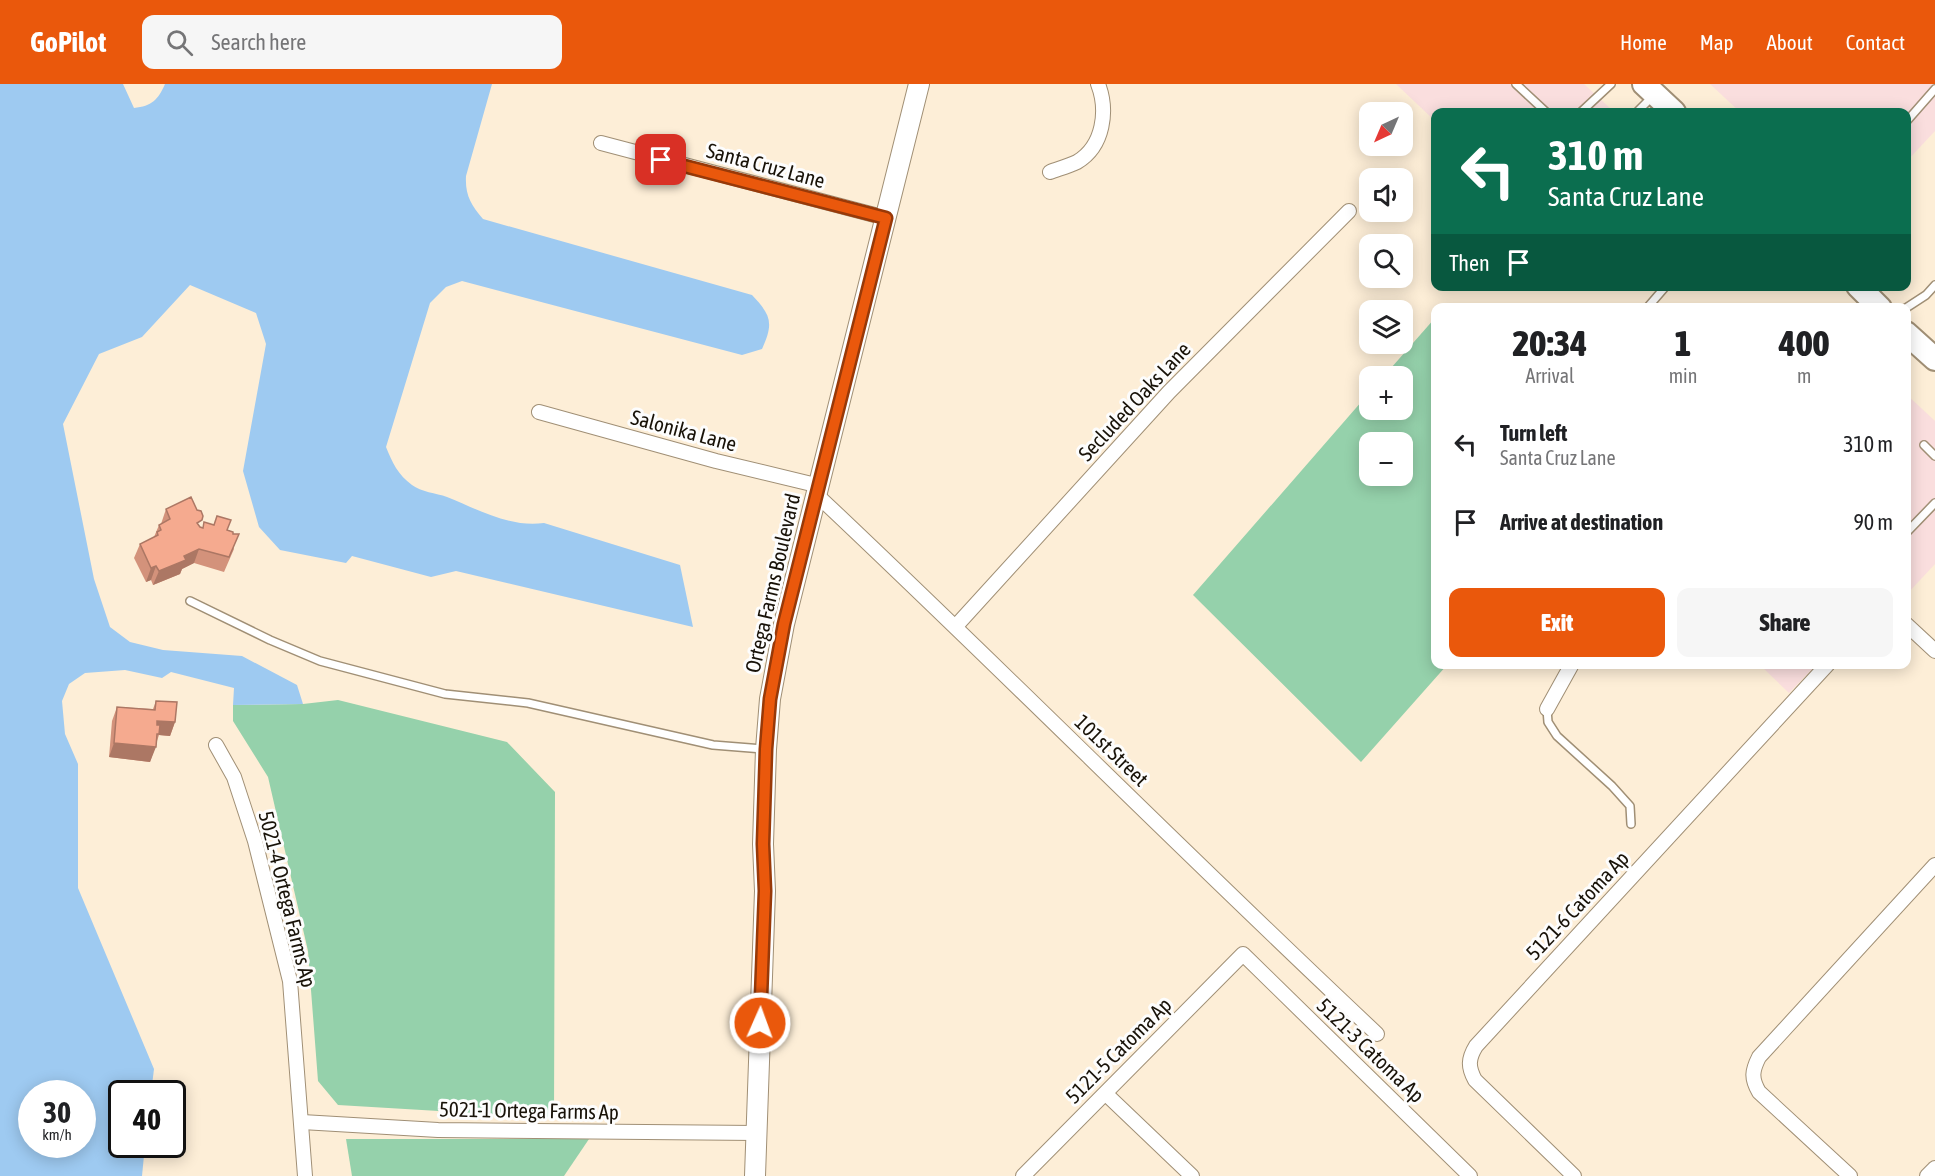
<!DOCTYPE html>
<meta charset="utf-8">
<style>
body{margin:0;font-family:"Asap Condensed",sans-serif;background:#f6f6f6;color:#202124;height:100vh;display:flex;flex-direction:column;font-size:22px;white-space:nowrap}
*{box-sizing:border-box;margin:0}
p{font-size:20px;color:#757577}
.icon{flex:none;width:33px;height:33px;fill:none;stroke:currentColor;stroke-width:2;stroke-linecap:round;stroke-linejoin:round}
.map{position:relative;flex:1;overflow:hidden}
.details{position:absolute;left:1431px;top:219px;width:480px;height:366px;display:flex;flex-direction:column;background:#fff;border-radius:12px;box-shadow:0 3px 15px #0003}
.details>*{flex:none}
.guide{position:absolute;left:1431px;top:24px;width:480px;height:183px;border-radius:12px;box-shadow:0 3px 15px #0003;background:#0b6e4f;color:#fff;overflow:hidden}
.needle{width:39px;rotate:224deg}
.fabs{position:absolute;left:1359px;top:18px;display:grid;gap:12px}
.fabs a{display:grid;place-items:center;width:54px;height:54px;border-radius:12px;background:#fff;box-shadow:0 3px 15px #0003;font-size:30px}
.speed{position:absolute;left:18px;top:996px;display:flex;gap:12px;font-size:30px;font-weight:700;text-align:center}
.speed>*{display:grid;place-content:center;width:78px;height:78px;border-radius:50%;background:#fff;box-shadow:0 3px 15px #0003;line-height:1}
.speed small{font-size:15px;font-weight:400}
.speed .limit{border:3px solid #111;border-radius:9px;background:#fff;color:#111}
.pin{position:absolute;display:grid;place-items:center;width:51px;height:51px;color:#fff;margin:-26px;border-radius:12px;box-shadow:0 3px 9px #0006}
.me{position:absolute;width:66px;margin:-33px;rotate:2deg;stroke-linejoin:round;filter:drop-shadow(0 0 4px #0008)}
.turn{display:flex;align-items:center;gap:21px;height:126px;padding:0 18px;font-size:27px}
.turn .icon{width:78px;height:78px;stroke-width:2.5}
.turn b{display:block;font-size:42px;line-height:51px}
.then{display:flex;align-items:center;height:57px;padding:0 18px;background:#0003;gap:12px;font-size:22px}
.eta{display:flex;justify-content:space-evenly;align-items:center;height:102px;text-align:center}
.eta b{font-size:36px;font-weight:800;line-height:42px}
.primary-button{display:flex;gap:12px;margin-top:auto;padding:12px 18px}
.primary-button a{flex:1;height:69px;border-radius:12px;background:#ea580c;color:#fff;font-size:24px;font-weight:800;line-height:69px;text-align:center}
.primary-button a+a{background:#f6f6f6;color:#202124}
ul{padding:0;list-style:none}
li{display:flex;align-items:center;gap:18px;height:78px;padding:0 18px}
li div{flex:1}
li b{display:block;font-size:22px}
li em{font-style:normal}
header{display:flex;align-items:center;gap:36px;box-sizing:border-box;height:84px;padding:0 30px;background:#ea580c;color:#fff}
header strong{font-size:28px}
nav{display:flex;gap:33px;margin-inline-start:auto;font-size:21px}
.search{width:420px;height:54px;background:#f6f6f6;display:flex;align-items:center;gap:15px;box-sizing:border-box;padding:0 21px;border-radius:12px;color:#757577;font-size:22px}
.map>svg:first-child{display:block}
.commercial{fill:#fadede}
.green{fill:#95d1ab;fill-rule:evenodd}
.water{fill:#9ecaf1;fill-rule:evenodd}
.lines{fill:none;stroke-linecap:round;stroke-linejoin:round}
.lane-casing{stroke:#a08f75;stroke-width:10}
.street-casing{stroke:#a08f75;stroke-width:16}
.secondary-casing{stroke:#a08f75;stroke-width:22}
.primary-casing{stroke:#a08f75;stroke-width:26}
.lane{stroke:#fff;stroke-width:7}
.street{stroke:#fff;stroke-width:14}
.secondary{stroke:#fff;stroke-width:20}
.primary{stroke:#fff;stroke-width:22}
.wall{fill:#d3927b}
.shaded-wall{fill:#ac7764}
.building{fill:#f5aa8f;stroke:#ac7764;stroke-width:1.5}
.route-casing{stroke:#983908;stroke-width:15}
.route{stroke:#ea580c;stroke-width:10}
.labels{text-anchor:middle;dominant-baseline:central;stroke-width:6;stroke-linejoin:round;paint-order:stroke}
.street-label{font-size:21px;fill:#181208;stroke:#fdfdfd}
</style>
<header>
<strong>GoPilot</strong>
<div class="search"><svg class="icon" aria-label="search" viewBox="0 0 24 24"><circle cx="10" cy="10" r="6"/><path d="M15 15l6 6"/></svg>Search here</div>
<nav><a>Home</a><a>Map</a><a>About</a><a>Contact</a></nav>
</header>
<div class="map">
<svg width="1935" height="1092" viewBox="0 0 1935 1092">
<rect width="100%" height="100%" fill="#fdeed7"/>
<g class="commercial">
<path d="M 1396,0 L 1584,0 L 1611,25 L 1608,28 L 1436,28 L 1435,37 Z"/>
<path d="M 1710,0 L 1935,0 L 1935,47 L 1907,77 L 1906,28 L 1740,28 Z"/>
<path d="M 1906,310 L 1935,337 L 1935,480 L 1907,510 Z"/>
<path d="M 1760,581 L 1816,581 L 1789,609 Z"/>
</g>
<g class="green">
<path d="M 1435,234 L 1436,580 L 1447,581 L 1361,678 L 1193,511 L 1369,309 L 1370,326 L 1402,326 L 1402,292 L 1384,292 ZM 1370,358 L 1402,358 L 1402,392 L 1370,392 Z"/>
<path d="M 338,616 L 507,658 L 555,708 L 554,1034 L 338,1021 L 318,997 L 308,867 L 268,693 L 233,637 L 233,621 L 303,620 Z"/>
<path d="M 346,1055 L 589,1055 L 564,1092 L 352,1092 Z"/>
</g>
<path class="water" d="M 0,0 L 123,0 L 134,24 C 152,22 158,16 165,0 L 492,0 L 466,92 C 465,111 471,121 483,135 L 752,211 C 771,231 774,239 762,265 L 742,271 L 462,197 L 446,203 L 430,219 L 386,363 C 392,378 398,391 412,401 C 421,408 436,409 447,413 C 477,425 510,444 544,439 L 680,481 L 693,543 L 456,487 L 431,493 L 352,472 L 346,479 L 280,466 L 259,443 L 243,387 L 266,260 L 256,229 L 190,201 L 142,253 L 99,270 L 63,340 L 94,495 L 110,543 L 130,558 L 163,566 L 242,572 L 297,601 L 303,620 L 233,621 L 234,604 L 171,588 L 162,594 L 125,586 L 85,589 L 69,600 L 62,617 L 65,650 L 78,680 L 78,804 L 154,985 L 151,1009 L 122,1010 L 122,1060 L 145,1061 L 142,1092 L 0,1092 ZM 32,1010 L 82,1010 L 82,1060 L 32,1060 Z"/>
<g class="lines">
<defs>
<g id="lane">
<path d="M 1516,0 L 1546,28"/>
<path d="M 1581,28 L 1611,0"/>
<path d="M 1637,28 L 1653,12"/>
<path d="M 1906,38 L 1935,5"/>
<path d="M 1647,224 L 1666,202"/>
<path d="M 1906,224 L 1926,211 L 1935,201"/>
<path d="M 1924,361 L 1935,372"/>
<path d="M 1906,449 L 1935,419"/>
<path d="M 190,517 L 270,556 L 320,577 L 445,610 L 528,619 L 713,661 L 763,665"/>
<path d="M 1547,625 L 1548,638 L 1557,652 L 1612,702 L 1630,722 L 1631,740"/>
</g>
<g id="street">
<path d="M 601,59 L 886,134"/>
<path d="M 1050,88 C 1058,85 1069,82 1077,78 C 1104,62 1108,26 1098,0"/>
<path d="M 539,328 L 716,377 L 820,402"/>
<path d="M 818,412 C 1006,589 1188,773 1377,950"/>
<path d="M 1906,540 L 1935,567"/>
<path d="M 956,542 L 1169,308 L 1349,127"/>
<path d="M 1547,625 L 1572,580"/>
<path d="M 216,661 L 234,693 L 255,757 L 290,897 L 305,1092"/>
<path d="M 1106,1010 L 1192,1092"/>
<path d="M 302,1038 L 438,1046 L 756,1049"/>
<path d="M 1023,1092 L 1243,870 L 1470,1092"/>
<path d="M 1574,1092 L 1475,996 C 1468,983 1468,975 1476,962 L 1828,580"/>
<path d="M 1850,1092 L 1759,1008 C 1751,994 1752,987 1759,973 L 1935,781"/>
<path d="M 1927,1092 L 1935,1084"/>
</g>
<path id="secondary" d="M 755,1092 L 765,807 L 763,760 L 766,665 L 770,615 L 784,540 L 919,0"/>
<g id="primary">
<path d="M 1644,0 L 1674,28"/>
<path d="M 1858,202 L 1880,224"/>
<path d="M 1906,249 L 1935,275"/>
</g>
</defs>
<use href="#lane" class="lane-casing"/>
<use href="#street" class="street-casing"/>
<use href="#secondary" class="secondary-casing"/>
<use href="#primary" class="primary-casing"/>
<use href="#lane" class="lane"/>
<use href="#street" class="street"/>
<use href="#secondary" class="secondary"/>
<use href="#primary" class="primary"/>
</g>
<g class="wall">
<path d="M 166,425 L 200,443 L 227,446 L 234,465 L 224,488 L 194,479 L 182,485 L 180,490 L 153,501 L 151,496 L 146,498 L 134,474 L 140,460 L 154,453 L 159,441 L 161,440 Z"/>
<path d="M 156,617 L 175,638 L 170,652 L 159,651 L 150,678 L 109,673 L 112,637 L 117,623 L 153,625 Z"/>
</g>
<g class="shaded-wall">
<path d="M 199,465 L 194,479 L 182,485 L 180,490 L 153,501 L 159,487 L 184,472 Z"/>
<path d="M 156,482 L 151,496 L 146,498 L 151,484 Z"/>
<path d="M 157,637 L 175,638 L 170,652 L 159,651 L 159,650 L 157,650 Z"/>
<path d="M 114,659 L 156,663 L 150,678 L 109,673 Z"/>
</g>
<g class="building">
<path d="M 191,413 L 197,426 L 201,427 L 203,432 L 202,436 L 197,439 L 200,443 L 203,444 L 204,438 L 214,441 L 217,432 L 231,436 L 227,446 L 233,448 L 233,450 L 239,450 L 229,473 L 199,465 L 184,472 L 186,476 L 159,487 L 156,482 L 151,484 L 140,460 L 158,451 L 157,448 L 161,446 L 159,441 L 170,435 L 166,425 Z"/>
<path d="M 156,617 L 177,618 L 175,638 L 157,637 L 157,641 L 160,641 L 159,650 L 157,650 L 156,663 L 114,659 L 117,623 L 155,626 Z"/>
</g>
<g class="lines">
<defs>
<path id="route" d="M 661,76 L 886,134 L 784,540 L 770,615 L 766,665 L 763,760 L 765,807 L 760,939"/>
</defs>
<use href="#route" class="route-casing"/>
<use href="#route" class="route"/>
</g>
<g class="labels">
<g class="street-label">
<text transform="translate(766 81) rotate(15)">Santa Cruz Lane</text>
<text transform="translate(1134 317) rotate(-47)">Secluded Oaks Lane</text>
<text transform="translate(684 346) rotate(15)">Salonika Lane</text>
<text transform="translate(772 499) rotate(-77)">Ortega Farms Boulevard</text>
<text transform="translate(1112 666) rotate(44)">101st Street</text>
<text transform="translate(288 815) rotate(76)">5021-4 Ortega Farms Ap</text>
<text transform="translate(1577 821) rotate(-47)">5121-6 Catoma Ap</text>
<text transform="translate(1118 966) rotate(-45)">5121-5 Catoma Ap</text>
<text transform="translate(1371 966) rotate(44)">5121-3 Catoma Ap</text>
<text transform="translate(529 1026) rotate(1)">5021-1 Ortega Farms Ap</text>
</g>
</g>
</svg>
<div class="fabs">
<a><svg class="needle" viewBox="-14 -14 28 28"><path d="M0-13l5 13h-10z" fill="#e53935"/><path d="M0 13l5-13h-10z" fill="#757577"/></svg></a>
<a><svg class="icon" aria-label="sound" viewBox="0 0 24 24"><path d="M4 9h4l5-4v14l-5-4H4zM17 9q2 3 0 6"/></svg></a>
<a><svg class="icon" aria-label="search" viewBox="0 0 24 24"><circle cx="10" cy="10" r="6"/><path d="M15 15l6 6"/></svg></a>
<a><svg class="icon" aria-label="layers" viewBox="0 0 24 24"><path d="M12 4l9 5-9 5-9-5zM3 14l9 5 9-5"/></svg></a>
<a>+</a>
<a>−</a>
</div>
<div class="speed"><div>30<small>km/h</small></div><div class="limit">40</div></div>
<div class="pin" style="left:661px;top:76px;background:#d93025"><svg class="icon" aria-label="arrive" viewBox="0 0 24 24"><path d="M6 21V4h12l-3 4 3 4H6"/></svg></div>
<svg class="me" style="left:760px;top:939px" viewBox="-20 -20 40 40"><circle r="17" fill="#ea580c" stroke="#fff" stroke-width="3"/><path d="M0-11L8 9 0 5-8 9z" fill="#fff"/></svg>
<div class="guide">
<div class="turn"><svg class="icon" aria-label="left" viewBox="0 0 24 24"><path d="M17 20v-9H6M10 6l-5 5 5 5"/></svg><div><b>310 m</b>Santa Cruz Lane</div></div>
<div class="then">Then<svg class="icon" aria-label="arrive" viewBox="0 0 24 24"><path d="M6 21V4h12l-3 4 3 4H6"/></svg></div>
</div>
<section class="details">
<div class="eta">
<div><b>20:34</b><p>Arrival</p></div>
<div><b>1</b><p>min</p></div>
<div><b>400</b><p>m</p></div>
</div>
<ul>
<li><svg class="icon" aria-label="left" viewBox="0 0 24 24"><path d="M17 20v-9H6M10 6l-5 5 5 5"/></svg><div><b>Turn left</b><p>Santa Cruz Lane</p></div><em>310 m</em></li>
<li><svg class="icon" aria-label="arrive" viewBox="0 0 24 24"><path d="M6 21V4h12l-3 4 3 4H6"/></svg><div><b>Arrive at destination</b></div><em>90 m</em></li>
</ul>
<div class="primary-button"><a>Exit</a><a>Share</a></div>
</section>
</div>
